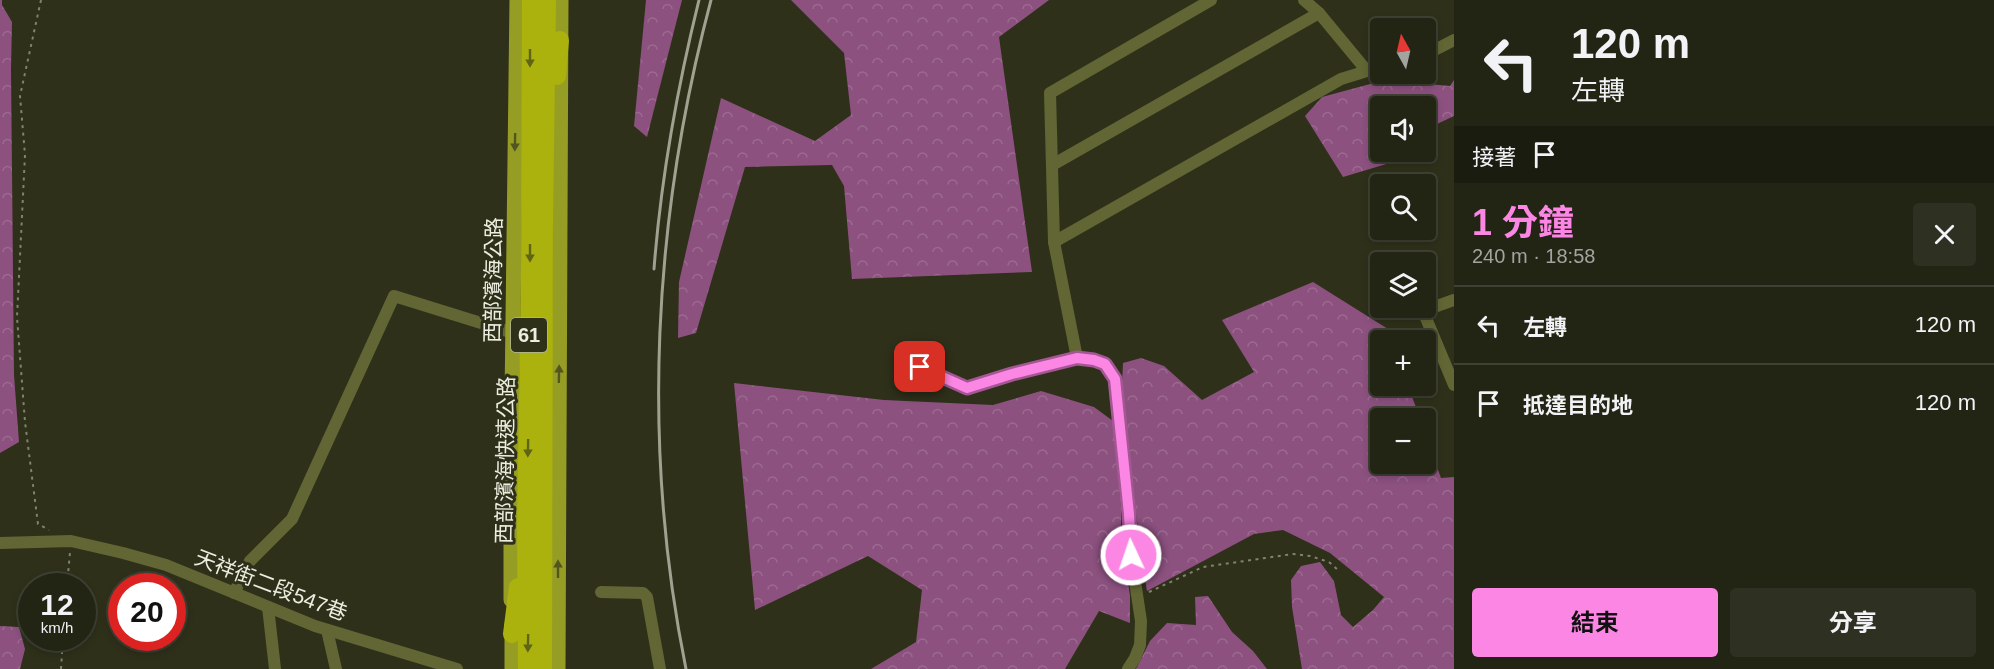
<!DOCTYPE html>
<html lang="zh-TW">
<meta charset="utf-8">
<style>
body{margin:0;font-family:Helvetica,"Noto Sans TC",sans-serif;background:#2e3022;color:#f1f3f6;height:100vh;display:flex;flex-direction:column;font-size:22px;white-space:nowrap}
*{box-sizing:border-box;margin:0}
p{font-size:20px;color:#a2a4a0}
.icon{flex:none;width:33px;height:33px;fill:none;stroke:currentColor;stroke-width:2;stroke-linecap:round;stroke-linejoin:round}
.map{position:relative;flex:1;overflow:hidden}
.sheet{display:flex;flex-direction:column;background:#222414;width:540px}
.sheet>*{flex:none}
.hud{background:#222414;color:#f1f3f6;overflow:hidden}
.needle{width:39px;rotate:352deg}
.fabs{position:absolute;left:1370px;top:18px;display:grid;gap:12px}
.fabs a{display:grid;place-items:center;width:66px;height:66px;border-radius:6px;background:#222414;box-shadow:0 3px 9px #0003,0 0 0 2px #3f4134;font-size:30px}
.speed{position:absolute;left:18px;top:573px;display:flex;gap:12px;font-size:30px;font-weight:700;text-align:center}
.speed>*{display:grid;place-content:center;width:78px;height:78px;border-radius:50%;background:#222414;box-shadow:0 3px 9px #0003,0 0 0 2px #3f4134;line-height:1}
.speed small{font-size:15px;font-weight:400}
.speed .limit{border:9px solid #d22;background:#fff;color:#111}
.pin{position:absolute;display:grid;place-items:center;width:51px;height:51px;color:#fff;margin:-26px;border-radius:12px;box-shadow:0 3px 9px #0006}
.me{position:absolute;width:66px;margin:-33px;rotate:357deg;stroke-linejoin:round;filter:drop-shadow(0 0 4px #0008)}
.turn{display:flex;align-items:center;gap:21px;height:126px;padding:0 18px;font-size:27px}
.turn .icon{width:78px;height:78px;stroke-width:2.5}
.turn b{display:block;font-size:42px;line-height:51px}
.then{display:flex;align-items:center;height:57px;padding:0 18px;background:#0003;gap:12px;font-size:22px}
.round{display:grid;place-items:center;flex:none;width:63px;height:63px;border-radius:6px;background:#2e3022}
.headline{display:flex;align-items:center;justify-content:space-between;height:102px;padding:0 18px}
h1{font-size:36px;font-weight:700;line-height:45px;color:#fc86e4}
.cta{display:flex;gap:12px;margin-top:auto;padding:12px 18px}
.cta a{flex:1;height:69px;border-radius:6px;background:#fc86e4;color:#111;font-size:24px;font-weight:700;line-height:69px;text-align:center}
.cta a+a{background:#2e3022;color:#f1f3f6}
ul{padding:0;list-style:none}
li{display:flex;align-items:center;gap:18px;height:78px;padding:0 18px;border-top:2px solid #3f4134}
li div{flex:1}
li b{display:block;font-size:22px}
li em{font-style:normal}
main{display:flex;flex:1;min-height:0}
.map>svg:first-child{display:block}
.forest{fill:url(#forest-crowns)}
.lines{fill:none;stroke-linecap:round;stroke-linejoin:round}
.path{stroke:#818371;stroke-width:2;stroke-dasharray:3 4.5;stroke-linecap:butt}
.minor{stroke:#626634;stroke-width:12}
.major{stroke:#969d24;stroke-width:15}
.highway{stroke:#abb20d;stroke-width:18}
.rail{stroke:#a0a291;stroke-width:3}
.oneway{fill:#606415}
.oneway2{fill:#52561e}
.route-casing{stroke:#a45794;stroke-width:15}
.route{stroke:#fc86e4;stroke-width:10}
.labels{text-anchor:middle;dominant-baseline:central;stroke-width:6;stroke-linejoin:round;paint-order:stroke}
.shield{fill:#2e301a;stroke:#b3b5a5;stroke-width:1.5}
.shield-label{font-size:20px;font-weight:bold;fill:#eceee0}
.street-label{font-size:21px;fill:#eceee0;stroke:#2e301a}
</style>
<main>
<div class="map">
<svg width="1454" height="669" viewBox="0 0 1454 669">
<defs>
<pattern id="forest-crowns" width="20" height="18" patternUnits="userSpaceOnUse" patternTransform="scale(1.5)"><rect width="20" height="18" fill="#8c517f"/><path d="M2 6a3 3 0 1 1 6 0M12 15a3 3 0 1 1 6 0" fill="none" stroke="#9c6a91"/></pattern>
</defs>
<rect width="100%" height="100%" fill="#2e301a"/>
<g class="forest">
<path d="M 0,0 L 2,0 L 2,5 L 12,22 L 11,69 L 14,375 L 19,442 L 0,453 Z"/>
<path d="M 646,0 L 682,0 L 647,137 L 634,126 Z"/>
<path d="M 791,0 L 1049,0 L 999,37 L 1032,272 L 852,279 L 844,186 L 832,165 L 745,167 L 696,333 L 678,338 L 679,282 L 721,98 L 815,141 L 851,115 L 844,53 Z"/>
<path d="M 1385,80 L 1450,86 L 1454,80 L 1454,116 L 1437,124 L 1425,134 L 1425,106 L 1380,106 L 1380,152 L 1405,152 L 1393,162 L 1343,177 L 1305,116 L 1322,97 Z"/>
<path d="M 1313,282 L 1388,329 L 1392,340 L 1380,340 L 1380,386 L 1408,386 L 1420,418 L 1380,418 L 1380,464 L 1425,464 L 1425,434 L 1441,478 L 1454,477 L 1454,669 L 1302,669 L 1292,607 L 1291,580 L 1301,566 L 1320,562 L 1334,581 L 1341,615 L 1353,627 L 1373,610 L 1384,597 L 1330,553 L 1283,530 L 1254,534 L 1147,591 L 1140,548 L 1122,384 L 1123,363 L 1141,358 L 1164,366 L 1202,400 L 1254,372 L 1222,320 Z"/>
<path d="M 734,383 L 884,400 L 993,405 L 1041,391 L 1094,407 L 1113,421 L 1121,508 L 1121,543 L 1130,595 L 1130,623 L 1099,611 L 1065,669 L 871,669 L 916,642 L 922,590 L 868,556 L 755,610 Z"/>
<path d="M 1208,596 L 1232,632 L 1253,651 L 1267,669 L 1136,669 L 1150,641 L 1167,623 L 1196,625 L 1195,597 Z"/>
<path d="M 0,626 L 19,627 L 25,649 L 20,669 L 0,669 Z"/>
</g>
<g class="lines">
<g class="path">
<path d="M 41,0 L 20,96 L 25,155 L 17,317 L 25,422 L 38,524 L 49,530"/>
<path d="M 67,586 L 70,552"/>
<path d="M 1149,592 L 1203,567 L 1293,554 L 1310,556 L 1329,562 L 1339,571"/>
<path d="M 61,669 L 63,638"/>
</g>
<g class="minor">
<path d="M 1304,0 L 1319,13 L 1367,71"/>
<path d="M 1425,55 L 1454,40"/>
<path d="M 1054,164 L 1319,13"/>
<path d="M 1054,242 L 1341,79 L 1367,71 L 1380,71"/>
<path d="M 1454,300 L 1423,311 L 1454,385"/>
<path d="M 1077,358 L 1054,242 L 1050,93 L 1211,0"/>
<path d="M 920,367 L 967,388 L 1012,374 L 1077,358 L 1094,360 L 1105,364 L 1115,379 L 1129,514 L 1129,542 L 1141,621 L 1140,645 L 1135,658 L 1128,669"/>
<path d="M 0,543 L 71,541 L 123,553 L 166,565 L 315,626 L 457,669"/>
<path d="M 601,592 L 643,593 L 647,597 L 660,669"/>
<path d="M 234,593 L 250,561 L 292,519 L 394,296 L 513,333"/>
<path d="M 268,607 L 275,669"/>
<path d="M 327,630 L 336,669"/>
</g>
<g class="major">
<path d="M 511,600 L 511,479 L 517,0"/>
<path d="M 512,624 L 512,669"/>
<path d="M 558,669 L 561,0"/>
</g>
<g class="highway">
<path d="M 557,76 L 560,40"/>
<path d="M 512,634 L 518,587"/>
<path d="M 527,669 L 526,526 L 530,271 L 531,0"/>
<path d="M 543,669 L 544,221 L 547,0"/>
</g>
<g class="rail">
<path d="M 654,269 C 661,178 677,89 699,0"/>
<path d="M 686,669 C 641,447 653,218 711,0"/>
</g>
</g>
<defs><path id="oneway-solid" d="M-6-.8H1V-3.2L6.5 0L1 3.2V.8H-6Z" transform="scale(1.5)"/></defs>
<g class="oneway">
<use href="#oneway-solid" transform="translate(530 58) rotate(90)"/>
<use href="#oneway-solid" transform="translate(530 253) rotate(90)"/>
<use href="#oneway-solid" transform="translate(528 448) rotate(91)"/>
<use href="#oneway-solid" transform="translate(528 643) rotate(91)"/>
</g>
<g class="oneway2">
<use href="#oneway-solid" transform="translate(515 142) rotate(91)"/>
<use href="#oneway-solid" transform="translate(559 374) rotate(-89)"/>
<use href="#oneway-solid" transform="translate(558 569) rotate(-90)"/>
</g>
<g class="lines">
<defs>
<path id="route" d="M 920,367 L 967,388 L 1012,374 L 1077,358 L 1094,360 L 1105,364 L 1115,379 L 1129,514 L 1131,555"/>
</defs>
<use href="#route" class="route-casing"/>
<use href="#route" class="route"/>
</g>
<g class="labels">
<rect class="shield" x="511" y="318" width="36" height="34" rx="4.5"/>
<g class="shield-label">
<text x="529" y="335">61</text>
</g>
<g class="street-label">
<text transform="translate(493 280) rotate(-89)">西部濱海公路</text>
<text transform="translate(505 460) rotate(-89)">西部濱海快速公路</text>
<text transform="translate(271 585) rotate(21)">天祥街二段547巷</text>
</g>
</g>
</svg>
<div class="fabs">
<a><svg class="needle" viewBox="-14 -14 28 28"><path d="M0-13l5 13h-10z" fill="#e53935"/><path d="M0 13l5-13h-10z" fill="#a2a4a0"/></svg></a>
<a><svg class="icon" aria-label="sound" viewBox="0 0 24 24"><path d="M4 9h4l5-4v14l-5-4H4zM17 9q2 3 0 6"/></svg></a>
<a><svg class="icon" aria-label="search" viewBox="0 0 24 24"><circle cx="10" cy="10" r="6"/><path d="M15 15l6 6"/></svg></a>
<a><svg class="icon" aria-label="layers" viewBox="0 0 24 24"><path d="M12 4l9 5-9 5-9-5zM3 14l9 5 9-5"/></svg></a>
<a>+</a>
<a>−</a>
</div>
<div class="speed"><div>12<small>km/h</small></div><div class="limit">20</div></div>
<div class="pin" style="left:920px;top:367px;background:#d93025"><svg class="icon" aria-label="arrive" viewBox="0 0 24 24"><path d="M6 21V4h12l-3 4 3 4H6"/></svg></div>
<svg class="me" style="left:1131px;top:555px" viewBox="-20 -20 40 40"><circle r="17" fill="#fc86e4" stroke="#fff" stroke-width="3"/><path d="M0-11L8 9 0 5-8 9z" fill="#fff"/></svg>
</div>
<section class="sheet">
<div class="hud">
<div class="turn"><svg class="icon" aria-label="left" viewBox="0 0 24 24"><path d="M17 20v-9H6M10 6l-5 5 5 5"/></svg><div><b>120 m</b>左轉</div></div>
<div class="then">接著<svg class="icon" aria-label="arrive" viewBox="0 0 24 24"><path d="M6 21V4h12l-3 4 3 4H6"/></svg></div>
</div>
<div class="headline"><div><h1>1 分鐘</h1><p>240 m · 18:58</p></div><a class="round"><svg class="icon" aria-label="close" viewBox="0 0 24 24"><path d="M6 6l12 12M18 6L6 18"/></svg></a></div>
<ul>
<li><svg class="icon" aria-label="left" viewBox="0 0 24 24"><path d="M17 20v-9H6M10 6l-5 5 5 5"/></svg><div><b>左轉</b></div><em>120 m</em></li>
<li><svg class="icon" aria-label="arrive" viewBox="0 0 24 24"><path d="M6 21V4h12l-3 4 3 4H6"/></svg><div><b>抵達目的地</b></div><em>120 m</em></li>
</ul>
<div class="cta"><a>結束</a><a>分享</a></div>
</section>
</main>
